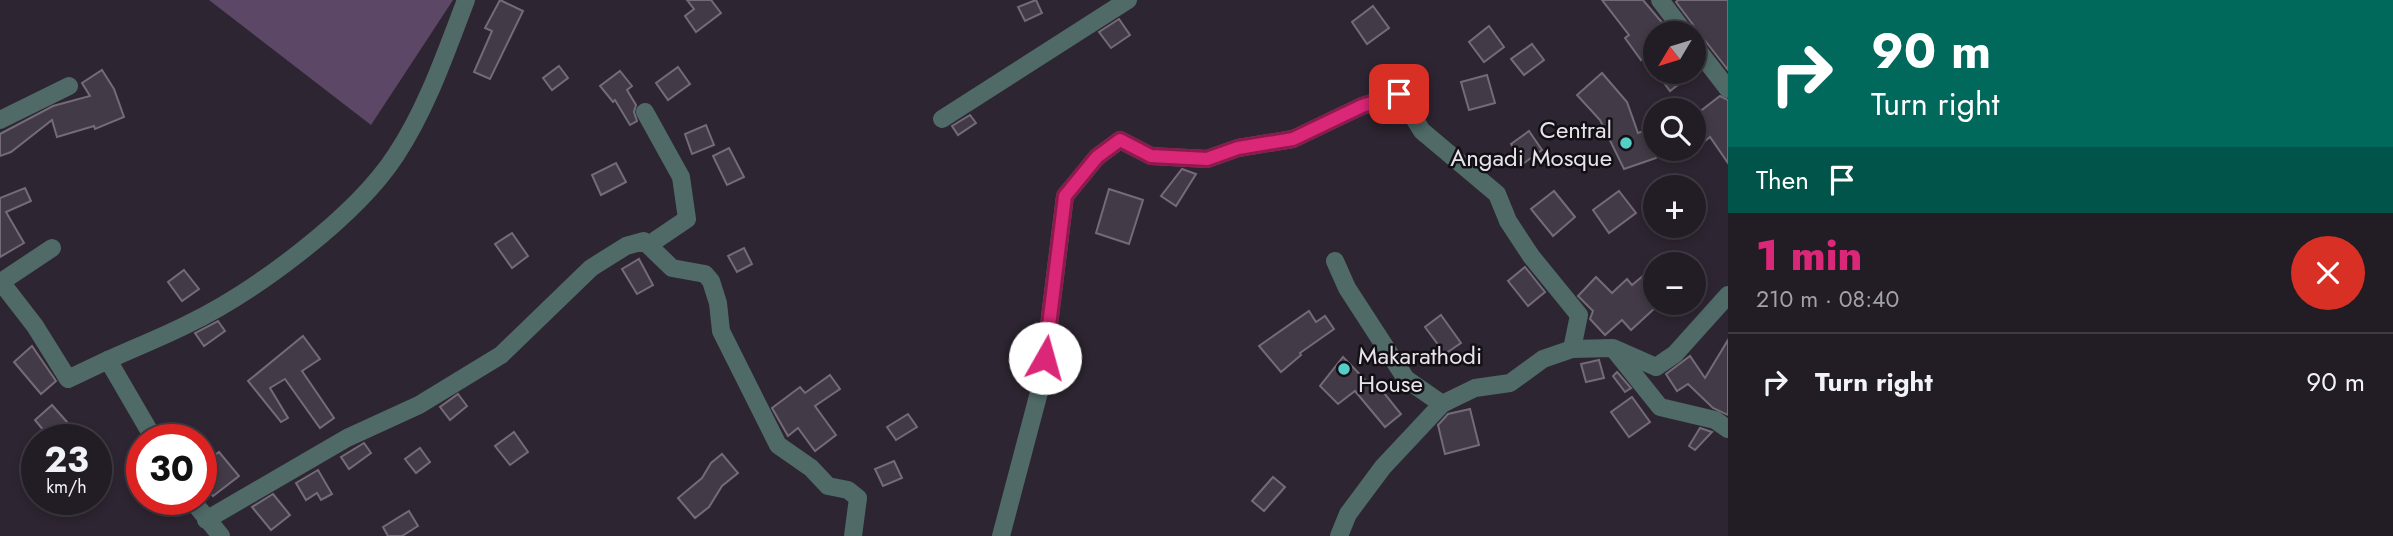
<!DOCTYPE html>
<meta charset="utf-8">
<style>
body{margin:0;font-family:Jost,sans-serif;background:#2e2932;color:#f1f3f6;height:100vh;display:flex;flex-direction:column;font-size:26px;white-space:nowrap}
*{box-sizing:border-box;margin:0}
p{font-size:23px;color:#a2a1a7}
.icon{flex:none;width:38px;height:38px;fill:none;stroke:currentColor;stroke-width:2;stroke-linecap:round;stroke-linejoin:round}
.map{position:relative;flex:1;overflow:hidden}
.side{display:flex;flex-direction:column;background:#221c25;width:665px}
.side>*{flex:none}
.guide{background:#00695c;color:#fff;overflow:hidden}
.needle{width:46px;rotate:232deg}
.tools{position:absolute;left:1643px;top:21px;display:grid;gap:14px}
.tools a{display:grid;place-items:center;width:63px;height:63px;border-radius:50%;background:#221c25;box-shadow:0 4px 10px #0003,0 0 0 2px #3f3a42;font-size:35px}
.speed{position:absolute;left:21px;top:424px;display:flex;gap:14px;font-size:35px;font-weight:700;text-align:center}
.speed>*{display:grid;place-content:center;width:91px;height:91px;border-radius:50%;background:#221c25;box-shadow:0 4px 10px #0003,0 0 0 2px #3f3a42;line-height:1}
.speed small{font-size:18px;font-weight:400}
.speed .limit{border:10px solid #d22;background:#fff;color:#111}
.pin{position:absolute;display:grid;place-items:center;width:60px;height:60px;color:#fff;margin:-30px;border-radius:14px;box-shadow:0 4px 10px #0006}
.me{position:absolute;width:77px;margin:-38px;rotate:7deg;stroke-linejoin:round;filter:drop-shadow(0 0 5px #0008)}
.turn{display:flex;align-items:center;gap:24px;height:147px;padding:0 28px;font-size:32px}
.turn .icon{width:91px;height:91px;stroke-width:2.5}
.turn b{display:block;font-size:49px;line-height:60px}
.then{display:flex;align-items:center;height:66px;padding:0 28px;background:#0003;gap:14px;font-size:26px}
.round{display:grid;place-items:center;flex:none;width:74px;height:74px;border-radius:37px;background:#2e2932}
.summary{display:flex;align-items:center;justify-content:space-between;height:119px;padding:0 28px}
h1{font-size:42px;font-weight:800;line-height:52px;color:#db2777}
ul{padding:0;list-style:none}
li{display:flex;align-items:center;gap:21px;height:98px;padding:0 28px;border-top:2px solid #3f3a42}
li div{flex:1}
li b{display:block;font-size:26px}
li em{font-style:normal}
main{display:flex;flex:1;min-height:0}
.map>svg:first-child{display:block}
.green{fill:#5c4866}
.building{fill:#423a46;stroke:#746b79;stroke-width:2}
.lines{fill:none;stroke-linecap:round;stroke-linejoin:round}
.minor{stroke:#4f6a67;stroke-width:18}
.route-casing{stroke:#8e194d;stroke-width:18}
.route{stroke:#db2777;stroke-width:12}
.poi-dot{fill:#55cec5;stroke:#131015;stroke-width:2.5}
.labels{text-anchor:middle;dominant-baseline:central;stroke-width:5;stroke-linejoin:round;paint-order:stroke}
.poi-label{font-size:24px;fill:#e8e3eb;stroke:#131015;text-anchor:end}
</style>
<main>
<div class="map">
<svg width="1728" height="536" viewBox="0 0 1728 536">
<rect width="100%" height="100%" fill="#2d2531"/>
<path class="green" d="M 209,0 L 453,0 L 371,125 Z"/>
<g class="building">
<path d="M 500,0 L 523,11 L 490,79 L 474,72 L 492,31 L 485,28 Z"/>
<path d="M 687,0 L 711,0 L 721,13 L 696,32 L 685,16 L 694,9 Z"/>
<path d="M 1036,0 L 1042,13 L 1025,21 L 1018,7 Z"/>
<path d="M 1602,0 L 1643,0 L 1671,33 L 1656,33 L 1656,72 L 1645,57 L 1641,60 L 1625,38 L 1629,35 Z"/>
<path d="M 1678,0 L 1728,0 L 1728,70 L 1703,38 L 1696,34 L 1694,26 L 1676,2 Z"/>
<path d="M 1373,6 L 1389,28 L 1367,44 L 1352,22 Z"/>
<path d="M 1119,19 L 1130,35 L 1111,48 L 1099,32 Z"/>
<path d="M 1489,26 L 1504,47 L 1484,62 L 1469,42 Z"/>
<path d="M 1532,44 L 1544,60 L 1524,75 L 1511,59 Z"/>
<path d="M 1694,64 L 1698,69 L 1670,91 L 1656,72 L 1694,72 Z"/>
<path d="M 559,66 L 568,78 L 552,90 L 543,78 Z"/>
<path d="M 678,67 L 690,84 L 668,100 L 656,83 Z"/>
<path d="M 102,70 L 114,89 L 124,117 L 95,129 L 94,126 L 57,137 L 52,120 L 11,152 L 0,156 L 0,134 L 53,106 L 90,96 L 82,83 Z"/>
<path d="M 620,71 L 632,86 L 627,90 L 636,105 L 634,112 L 637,121 L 630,125 L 615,100 L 613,102 L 600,86 Z"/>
<path d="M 1602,73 L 1627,102 L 1638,133 L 1656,127 L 1656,158 L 1624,169 L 1600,120 L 1577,95 Z"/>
<path d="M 1487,75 L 1495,103 L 1469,110 L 1461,82 Z"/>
<path d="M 1720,96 L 1728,100 L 1728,163 L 1710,137 L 1700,145 L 1694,137 L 1694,116 Z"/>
<path d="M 970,115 L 976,123 L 958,135 L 952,126 Z"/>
<path d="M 706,125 L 714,145 L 692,154 L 685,134 Z"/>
<path d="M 1529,131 L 1542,150 L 1524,163 L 1511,144 Z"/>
<path d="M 729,148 L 744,177 L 727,185 L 713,156 Z"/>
<path d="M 616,163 L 626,182 L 601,195 L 592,175 Z"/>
<path d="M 1182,169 L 1196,174 L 1176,206 L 1161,196 Z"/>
<path d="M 25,188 L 31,201 L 6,212 L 24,243 L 0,257 L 0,198 Z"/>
<path d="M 1109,189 L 1143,200 L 1129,244 L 1096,233 Z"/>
<path d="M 1554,191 L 1575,217 L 1553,236 L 1531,209 Z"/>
<path d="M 1619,191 L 1636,213 L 1609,233 L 1593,210 Z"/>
<path d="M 512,233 L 528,256 L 512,268 L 495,244 Z"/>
<path d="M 744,248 L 752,264 L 737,272 L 728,256 Z"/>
<path d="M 639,259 L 653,285 L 637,294 L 622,269 Z"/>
<path d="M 1656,265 L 1656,307 L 1631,330 L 1622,320 L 1605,335 L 1590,319 L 1593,311 L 1578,296 L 1596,277 L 1612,293 L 1627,279 L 1632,285 Z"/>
<path d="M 1525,267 L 1545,292 L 1528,306 L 1508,281 Z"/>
<path d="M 184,270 L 199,289 L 182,301 L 168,282 Z"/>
<path d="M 1309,311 L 1316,322 L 1325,316 L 1334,329 L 1300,353 L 1301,355 L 1281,372 L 1259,346 Z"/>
<path d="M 1441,315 L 1461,343 L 1445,354 L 1425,327 Z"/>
<path d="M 218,321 L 225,331 L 204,346 L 195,333 Z"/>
<path d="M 303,336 L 320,359 L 302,371 L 334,418 L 320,428 L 285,379 L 270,388 L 288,418 L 281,422 L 248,381 Z"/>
<path d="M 1728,340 L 1728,415 L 1713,408 L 1688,384 L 1677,391 L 1666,374 L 1690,356 L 1705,378 Z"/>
<path d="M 32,346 L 56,381 L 41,394 L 14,362 Z"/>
<path d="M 1343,357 L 1376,391 L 1380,388 L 1401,414 L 1385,427 L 1355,391 L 1338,404 L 1320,386 Z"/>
<path d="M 1599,360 L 1604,378 L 1586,382 L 1581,364 Z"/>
<path d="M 1617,372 L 1631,388 L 1625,392 L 1613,376 Z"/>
<path d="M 830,375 L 840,389 L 815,406 L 836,435 L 815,451 L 798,428 L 788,436 L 772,408 L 800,387 L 805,393 Z"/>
<path d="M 458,394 L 467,406 L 450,420 L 440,407 Z"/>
<path d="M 1632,397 L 1650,422 L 1629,437 L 1611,412 Z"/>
<path d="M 52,405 L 67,422 L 49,437 L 35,420 Z"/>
<path d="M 1470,409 L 1479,445 L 1445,454 L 1438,425 L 1448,414 Z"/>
<path d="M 908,414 L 917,427 L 896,440 L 887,427 Z"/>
<path d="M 1700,428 L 1712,432 L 1695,450 L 1689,446 Z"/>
<path d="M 514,432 L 528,452 L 510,465 L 495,446 Z"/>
<path d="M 364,443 L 371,453 L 349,469 L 341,457 Z"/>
<path d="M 420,448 L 430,462 L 416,473 L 405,459 Z"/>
<path d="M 219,452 L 239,476 L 213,496 L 206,487 L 201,491 L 201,466 Z"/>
<path d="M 722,454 L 738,473 L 722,486 L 709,507 L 695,518 L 678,498 L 702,478 L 711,463 Z"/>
<path d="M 894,461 L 902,478 L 883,486 L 875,469 Z"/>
<path d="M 318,470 L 332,494 L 321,500 L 317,493 L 306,500 L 296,483 Z"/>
<path d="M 1273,477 L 1285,487 L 1264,511 L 1252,501 Z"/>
<path d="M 273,494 L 290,515 L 271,530 L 252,507 Z"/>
<path d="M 409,511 L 418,526 L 402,536 L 388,536 L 383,527 Z"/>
</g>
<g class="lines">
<g class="minor">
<path d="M 1660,0 L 1685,33"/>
<path d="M 1694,45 L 1728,89"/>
<path d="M 645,112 L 681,177 L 687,219 L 650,244"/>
<path d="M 942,119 L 1128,0"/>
<path d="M 0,120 L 69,86"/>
<path d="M 52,248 L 1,282 L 35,326 L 68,379 L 108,360 L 154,439"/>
<path d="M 1335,261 L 1347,288 L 1406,379 L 1442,404"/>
<path d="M 1616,352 L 1660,407 L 1715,420 L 1728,429"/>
<path d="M 108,360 C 134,348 160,338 186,325 C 253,293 355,218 396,155 C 427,108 446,52 466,0"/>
<path d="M 191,499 L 221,536"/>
<path d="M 206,520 L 347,438 L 419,405 L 501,355 L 591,268 L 626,246 L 644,241 L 672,268 L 705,274 L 711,281 L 718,303 L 721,331 L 778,445 L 811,468 L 828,486 L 848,490 L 858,498 L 853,536"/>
<path d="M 1001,536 L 1042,381 L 1065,196 L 1097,157 L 1120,140 L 1151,156 L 1207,159 L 1238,148 L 1293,139 L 1362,106 L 1399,94 L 1422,131 L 1497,194 L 1508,221 L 1531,256 L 1579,315 L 1572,349"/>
<path d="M 1339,536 L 1348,514 L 1383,467 L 1442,404 L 1475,388 L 1510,383 L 1543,359 L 1572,349 L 1613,348 L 1656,367 L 1675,354 L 1728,295"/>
</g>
</g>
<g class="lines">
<defs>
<path id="route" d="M 1045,358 L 1065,196 L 1097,157 L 1120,140 L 1151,156 L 1207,159 L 1238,148 L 1293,139 L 1362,106 L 1399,94"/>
</defs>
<use href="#route" class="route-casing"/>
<use href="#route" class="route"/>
</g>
<g class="poi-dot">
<circle cx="1626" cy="143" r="7"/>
<circle cx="1344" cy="369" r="7"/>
</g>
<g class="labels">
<g class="poi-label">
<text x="1612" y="129">Central<tspan x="1612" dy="28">Angadi Mosque</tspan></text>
<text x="1358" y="355" text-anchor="start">Makarathodi<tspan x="1358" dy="28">House</tspan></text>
</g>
</g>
</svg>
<div class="tools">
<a><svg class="needle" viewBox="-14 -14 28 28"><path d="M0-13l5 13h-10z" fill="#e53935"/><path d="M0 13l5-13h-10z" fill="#a2a1a7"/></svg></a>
<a><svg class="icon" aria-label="search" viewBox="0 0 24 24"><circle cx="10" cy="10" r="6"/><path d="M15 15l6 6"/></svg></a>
<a>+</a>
<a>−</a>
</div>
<div class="speed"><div>23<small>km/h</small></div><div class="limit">30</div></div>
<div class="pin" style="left:1399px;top:94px;background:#d93025"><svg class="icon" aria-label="arrive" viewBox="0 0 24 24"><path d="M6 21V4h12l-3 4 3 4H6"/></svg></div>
<svg class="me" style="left:1045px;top:358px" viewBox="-20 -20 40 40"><circle r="19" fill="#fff"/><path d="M0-13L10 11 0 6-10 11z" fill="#db2777"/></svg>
</div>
<section class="side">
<div class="guide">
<div class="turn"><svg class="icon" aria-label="right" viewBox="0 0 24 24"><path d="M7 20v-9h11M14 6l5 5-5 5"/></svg><div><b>90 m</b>Turn right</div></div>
<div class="then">Then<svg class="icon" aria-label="arrive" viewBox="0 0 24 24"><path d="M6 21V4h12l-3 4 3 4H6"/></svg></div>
</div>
<div class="summary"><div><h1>1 min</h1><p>210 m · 08:40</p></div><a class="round" style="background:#d93025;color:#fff"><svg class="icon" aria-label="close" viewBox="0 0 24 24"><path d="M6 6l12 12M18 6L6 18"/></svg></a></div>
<ul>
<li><svg class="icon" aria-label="right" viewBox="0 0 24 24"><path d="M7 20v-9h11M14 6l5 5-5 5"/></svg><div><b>Turn right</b></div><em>90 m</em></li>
</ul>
</section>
</main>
